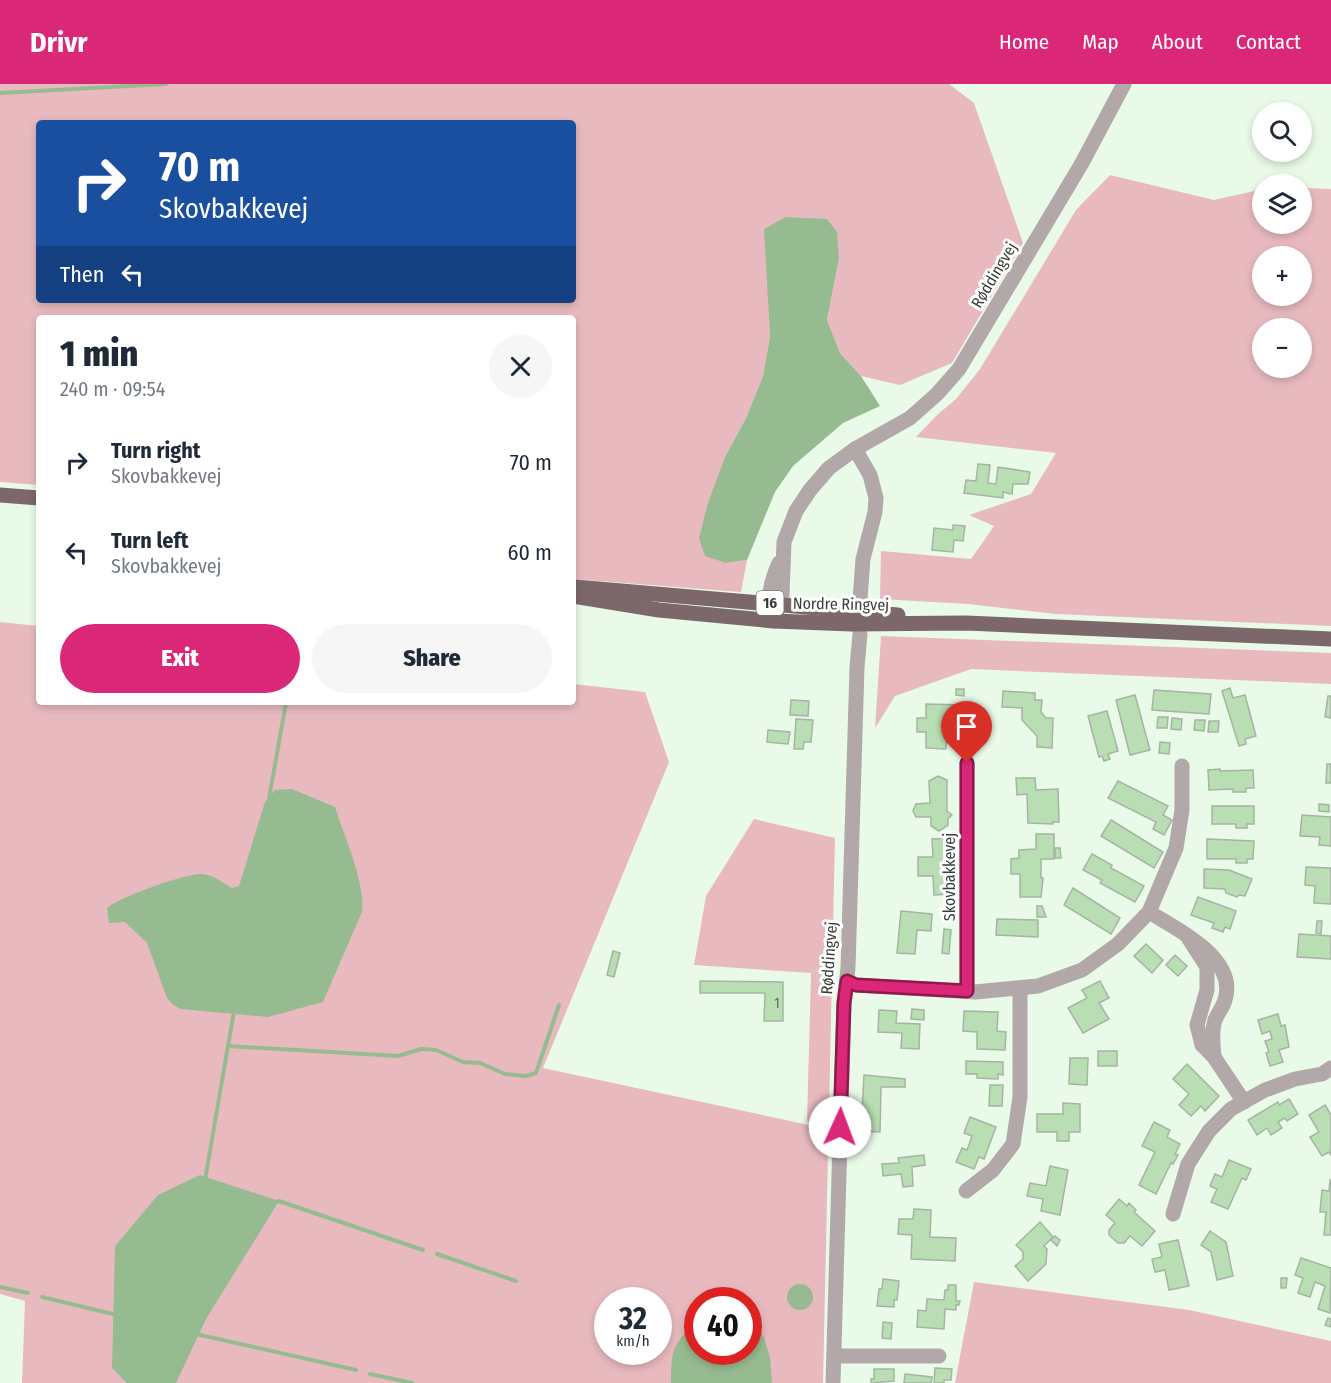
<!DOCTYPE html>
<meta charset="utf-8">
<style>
body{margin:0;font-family:"Fira Sans Condensed",sans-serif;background:#f6f6f7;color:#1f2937;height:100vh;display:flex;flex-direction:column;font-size:22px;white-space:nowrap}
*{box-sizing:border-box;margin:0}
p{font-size:20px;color:#747a83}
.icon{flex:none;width:33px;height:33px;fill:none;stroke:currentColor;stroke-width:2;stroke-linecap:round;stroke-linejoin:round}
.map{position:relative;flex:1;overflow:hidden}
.sheet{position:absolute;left:36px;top:231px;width:540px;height:390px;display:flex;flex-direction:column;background:#fff;border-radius:6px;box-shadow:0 3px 9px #0003}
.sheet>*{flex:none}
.banner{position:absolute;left:36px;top:36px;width:540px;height:183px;border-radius:6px;box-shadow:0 3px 9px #0003;background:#1a4fa0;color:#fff;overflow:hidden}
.controls{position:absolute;left:1252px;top:18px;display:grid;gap:12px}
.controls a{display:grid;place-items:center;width:60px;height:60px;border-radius:50%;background:#fff;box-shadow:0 3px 9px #0003;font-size:30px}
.speed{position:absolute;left:594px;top:1203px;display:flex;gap:12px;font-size:30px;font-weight:700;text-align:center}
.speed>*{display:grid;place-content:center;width:78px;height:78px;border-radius:50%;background:#fff;box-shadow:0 3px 9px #0003;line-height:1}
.speed small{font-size:15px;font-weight:400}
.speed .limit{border:9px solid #d22;background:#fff;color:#111}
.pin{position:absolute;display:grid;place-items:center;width:51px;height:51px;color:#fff;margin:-62px -26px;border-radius:50% 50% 50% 0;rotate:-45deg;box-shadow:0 0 6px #0007}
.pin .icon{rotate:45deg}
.me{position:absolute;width:66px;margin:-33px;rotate:2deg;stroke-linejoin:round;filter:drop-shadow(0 0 4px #0008)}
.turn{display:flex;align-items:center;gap:21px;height:126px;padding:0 24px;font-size:27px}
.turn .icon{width:78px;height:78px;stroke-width:2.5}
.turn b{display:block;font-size:42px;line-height:51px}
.then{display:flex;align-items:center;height:57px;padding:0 24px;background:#0003;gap:12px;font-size:22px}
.round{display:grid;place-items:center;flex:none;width:63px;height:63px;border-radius:32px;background:#f6f6f7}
.headline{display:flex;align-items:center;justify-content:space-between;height:102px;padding:0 24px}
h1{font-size:36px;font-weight:800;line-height:45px}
.primary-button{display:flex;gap:12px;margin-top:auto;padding:12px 24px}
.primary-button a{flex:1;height:69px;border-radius:36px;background:#db2777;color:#fff;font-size:24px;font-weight:800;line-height:69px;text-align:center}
.primary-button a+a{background:#f6f6f7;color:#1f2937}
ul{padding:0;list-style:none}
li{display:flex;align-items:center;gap:18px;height:90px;padding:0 24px}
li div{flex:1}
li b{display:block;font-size:22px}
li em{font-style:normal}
header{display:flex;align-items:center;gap:36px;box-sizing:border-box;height:84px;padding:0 30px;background:#db2777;color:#fff}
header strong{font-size:28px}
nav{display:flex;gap:33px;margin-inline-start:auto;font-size:21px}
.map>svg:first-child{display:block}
.green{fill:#e8babf;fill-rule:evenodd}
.water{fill:#97bb91}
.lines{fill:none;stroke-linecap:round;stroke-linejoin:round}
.stream{stroke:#97bb91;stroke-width:4}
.building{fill:#b9deb3;stroke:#a5b4a3;stroke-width:1.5}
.minor{stroke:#b3a8a9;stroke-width:15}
.major{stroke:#7c686a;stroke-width:15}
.route-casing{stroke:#8e194d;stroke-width:15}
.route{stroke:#db2777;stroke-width:10}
.labels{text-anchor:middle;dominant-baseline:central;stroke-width:6;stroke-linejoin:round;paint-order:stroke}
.number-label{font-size:14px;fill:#586656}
.shield{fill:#fff;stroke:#747873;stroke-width:1.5}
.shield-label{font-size:15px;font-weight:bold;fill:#383e37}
.street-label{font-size:16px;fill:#383e37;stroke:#fff}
</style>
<header>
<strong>Drivr</strong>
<nav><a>Home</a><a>Map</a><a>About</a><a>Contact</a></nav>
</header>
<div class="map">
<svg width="1331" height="1299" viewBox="0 0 1331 1299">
<rect width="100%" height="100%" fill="#eafae8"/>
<g class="green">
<path d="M 0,0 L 949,0 L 974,19 L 1023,159 L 952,279 L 900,301 L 861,292 L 840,269 L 827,236 L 839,175 L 769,217 L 770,252 L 763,292 L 746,334 L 725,373 L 726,479 L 747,476 L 741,508 L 573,495 L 573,234 L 39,234 L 39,401 L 0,398 ZM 39,39 L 573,39 L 573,216 L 39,216 Z"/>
<path d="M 1110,91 L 1214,116 L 1263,105 L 1263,140 L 1302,140 L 1302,104 L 1331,105 L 1331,542 L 1056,530 L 968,520 L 880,515 L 881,467 L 971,475 L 994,442 L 969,431 L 1031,410 L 1056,369 L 916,353 L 937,331 L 956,315 L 980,285 L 1076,126 ZM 1302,172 L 1302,212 L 1263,212 L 1263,172 ZM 1302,244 L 1302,284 L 1263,284 L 1263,244 Z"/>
<path d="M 0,538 L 39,542 L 39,618 L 573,618 L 573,600 L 645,608 L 669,678 L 543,984 L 823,1044 L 807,1037 L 811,889 L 694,881 L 706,812 L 754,735 L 835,754 L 823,1299 L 22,1299 L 25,1217 L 0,1210 ZM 608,1216 L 658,1216 L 658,1268 L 608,1268 ZM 698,1216 L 748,1216 L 748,1268 L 698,1268 Z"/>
<path d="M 881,552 L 1331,569 L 1331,600 L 971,585 L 895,612 L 875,644 Z"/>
<path d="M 974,1198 L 1189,1226 L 1331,1257 L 1331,1299 L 955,1299 Z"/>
</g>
<g class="water">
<path d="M 786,133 L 827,135 L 837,148 L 839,175 L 827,236 L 840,269 L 861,292 L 880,322 L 843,339 L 793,382 L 775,408 L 747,476 L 726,479 L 705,472 L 699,454 L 708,419 L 725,373 L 746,334 L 763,292 L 770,252 L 764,145 Z"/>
<path d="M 292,705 L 335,723 C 344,751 366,801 362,828 L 323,918 L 268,933 L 181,925 L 173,921 L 167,914 L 147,859 L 125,838 L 109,839 L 107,824 C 117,814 188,788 203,790 C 214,791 223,799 232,804 L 239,802 L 265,718 L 275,706 Z"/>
<path d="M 200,1091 L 279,1117 L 206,1235 L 176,1299 L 127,1299 L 112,1284 L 115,1162 L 158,1111 Z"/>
<circle cx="800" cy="1213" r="13"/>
<path d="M 697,1240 L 698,1268 L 748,1268 L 749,1240 L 763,1251 L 770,1273 L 772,1299 L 671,1299 C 671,1270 672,1257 697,1240 Z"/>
</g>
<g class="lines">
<g class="stream">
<path d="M 0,9 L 166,0"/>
<path d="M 269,715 L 286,618"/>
<path d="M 228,962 L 398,972 L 421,965 L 436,966 L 463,978 L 480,979 L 505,990 L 526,992 L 536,989 L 559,921"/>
<path d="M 205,1096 L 234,927"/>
<path d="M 276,1118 L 279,1117 L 423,1166"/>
<path d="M 437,1170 L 516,1197"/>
<path d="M 0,1203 L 28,1209"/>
<path d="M 42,1213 L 117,1231"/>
<path d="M 196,1250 L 356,1286"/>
<path d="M 370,1290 L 412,1299"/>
</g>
</g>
<g class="building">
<path d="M 978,380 L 990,381 L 988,399 L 996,400 L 998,383 L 1030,388 L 1028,400 L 1013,400 L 1012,410 L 1003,408 L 1003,414 L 964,409 L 966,396 L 976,397 Z"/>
<path d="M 953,441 L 965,442 L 963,457 L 954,456 L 953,468 L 932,466 L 934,444 L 953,446 Z"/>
<path d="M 1230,604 L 1233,614 L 1245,611 L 1256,652 L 1245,655 L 1246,660 L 1239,662 L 1222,607 Z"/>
<path d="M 956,605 L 964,605 L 964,612 L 956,611 Z"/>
<path d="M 1154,606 L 1211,610 L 1209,630 L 1152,626 Z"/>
<path d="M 1003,607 L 1035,609 L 1035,616 L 1042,616 L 1041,628 L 1046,634 L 1053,634 L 1052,664 L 1037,663 L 1037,652 L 1022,636 L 1022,624 L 1002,623 Z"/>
<path d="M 1135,611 L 1150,666 L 1130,671 L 1116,616 Z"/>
<path d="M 1328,612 L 1331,612 L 1331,634 L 1325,633 Z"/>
<path d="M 791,616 L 809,617 L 808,632 L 790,631 Z"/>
<path d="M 926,620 L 965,621 L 964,639 L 947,638 L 946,665 L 926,664 L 926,648 L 917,648 L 917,634 L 926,634 Z"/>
<path d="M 1107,627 L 1118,667 L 1108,670 L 1110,675 L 1104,677 L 1102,672 L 1099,673 L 1088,632 Z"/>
<path d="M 1158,633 L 1168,633 L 1167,644 L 1157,644 Z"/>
<path d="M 1172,634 L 1182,635 L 1181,646 L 1171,645 Z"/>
<path d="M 796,635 L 813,636 L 811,658 L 804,658 L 803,665 L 794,665 Z"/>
<path d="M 1195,636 L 1205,636 L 1204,647 L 1194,646 Z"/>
<path d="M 1209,637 L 1219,637 L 1218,648 L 1208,648 Z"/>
<path d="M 768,646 L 790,648 L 788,660 L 767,658 Z"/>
<path d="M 1160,658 L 1170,659 L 1169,670 L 1159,669 Z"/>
<path d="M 1327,680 L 1331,680 L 1331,699 L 1326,699 Z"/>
<path d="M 1220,685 L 1220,687 L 1253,686 L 1254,704 L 1246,704 L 1246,708 L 1233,708 L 1233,705 L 1209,706 L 1208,686 Z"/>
<path d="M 938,692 L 947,696 L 947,727 L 952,731 L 948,735 L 948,741 L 939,747 L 931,742 L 931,733 L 916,733 L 913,727 L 916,720 L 930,719 L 929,697 Z"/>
<path d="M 1016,694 L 1035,694 L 1036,706 L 1058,705 L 1059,738 L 1053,738 L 1053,740 L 1028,739 L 1027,710 L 1017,711 Z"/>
<path d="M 1118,697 L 1168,722 L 1163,731 L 1172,736 L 1164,751 L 1153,745 L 1156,738 L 1108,714 Z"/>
<path d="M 1319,720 L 1329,721 L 1329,728 L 1319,727 Z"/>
<path d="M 1212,722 L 1254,722 L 1254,740 L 1247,740 L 1247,744 L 1236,744 L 1236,740 L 1212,740 Z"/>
<path d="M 1302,731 L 1331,733 L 1331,762 L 1319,761 L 1320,753 L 1300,752 Z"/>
<path d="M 1111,736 L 1163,768 L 1154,784 L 1101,752 Z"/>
<path d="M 1036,750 L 1054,750 L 1054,775 L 1041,775 L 1041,794 L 1043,794 L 1041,813 L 1020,813 L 1020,790 L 1011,790 L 1011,775 L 1019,774 L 1019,766 L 1036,765 Z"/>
<path d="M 952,754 L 953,810 L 934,811 L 933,792 L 918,792 L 918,773 L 933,773 L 932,755 Z"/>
<path d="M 1207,755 L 1254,757 L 1253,775 L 1247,775 L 1247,779 L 1236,779 L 1236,775 L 1207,775 Z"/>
<path d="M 1055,764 L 1060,764 L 1061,774 L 1055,774 Z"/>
<path d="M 1092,770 L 1112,781 L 1111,784 L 1144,802 L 1135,818 L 1100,799 L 1102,796 L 1083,786 Z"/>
<path d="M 1306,783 L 1331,784 L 1331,820 L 1314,819 L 1315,802 L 1305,801 Z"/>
<path d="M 1204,785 L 1229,786 L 1252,795 L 1245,812 L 1239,811 L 1237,813 L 1226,809 L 1225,805 L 1204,804 Z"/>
<path d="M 1073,804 L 1120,834 L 1111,850 L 1064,821 Z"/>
<path d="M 1198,813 L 1236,827 L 1230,845 L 1225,843 L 1223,848 L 1212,844 L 1214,839 L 1191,831 Z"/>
<path d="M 1037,822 L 1042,822 L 1046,833 L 1037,833 Z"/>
<path d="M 901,827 L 932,830 L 931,847 L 917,846 L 915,870 L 897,869 Z"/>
<path d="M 997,835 L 1038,836 L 1038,853 L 996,851 Z"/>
<path d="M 1317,837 L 1322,837 L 1321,850 L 1316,849 Z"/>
<path d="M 944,845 L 951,846 L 949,870 L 942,869 Z"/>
<path d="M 1299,850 L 1331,852 L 1331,875 L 1297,873 Z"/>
<path d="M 1146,860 L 1163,876 L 1152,889 L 1134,872 Z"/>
<path d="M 613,867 L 620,869 L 614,893 L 607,891 Z"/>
<path d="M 1175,871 L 1187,882 L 1178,892 L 1166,881 Z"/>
<path d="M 700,897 L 783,898 L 783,937 L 764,937 L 765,909 L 700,909 Z"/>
<path d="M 1100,897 L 1109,914 L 1099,919 L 1109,935 L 1083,949 L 1068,924 L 1087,914 L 1082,906 Z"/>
<path d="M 912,925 L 924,926 L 924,936 L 911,935 Z"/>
<path d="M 879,926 L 897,927 L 896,939 L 920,940 L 919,965 L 901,964 L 902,949 L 878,948 Z"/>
<path d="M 964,927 L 998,928 L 997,947 L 1006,948 L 1005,966 L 977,965 L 977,948 L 963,947 Z"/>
<path d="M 1278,930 L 1281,942 L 1285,941 L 1289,963 L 1279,966 L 1283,978 L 1270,982 L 1266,969 L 1269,968 L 1265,957 L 1272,955 L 1270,947 L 1262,950 L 1258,936 Z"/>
<rect x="1098" y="967" width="19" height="15"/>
<path d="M 1070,974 L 1088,974 L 1087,1001 L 1069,1000 Z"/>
<path d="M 966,977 L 1003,978 L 1003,991 L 998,990 L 998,995 L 977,994 L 977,990 L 966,990 Z"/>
<path d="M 1187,980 L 1219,1012 L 1205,1027 L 1201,1022 L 1191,1032 L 1179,1021 L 1189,1010 L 1173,995 Z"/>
<path d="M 864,991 L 905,995 L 905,1003 L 881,1003 L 880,1048 L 861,1047 Z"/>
<path d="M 990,1001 L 1003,1001 L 1002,1022 L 989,1022 Z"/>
<path d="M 1289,1015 L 1298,1030 L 1287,1037 L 1285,1034 L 1278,1038 L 1282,1044 L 1271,1051 L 1267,1044 L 1257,1051 L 1248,1036 L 1278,1018 L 1279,1021 Z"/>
<path d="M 1063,1019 L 1080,1020 L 1080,1048 L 1069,1048 L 1069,1057 L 1057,1057 L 1057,1048 L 1037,1048 L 1037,1030 L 1063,1030 Z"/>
<path d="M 1325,1021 L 1331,1031 L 1331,1071 L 1329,1068 L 1322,1072 L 1310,1053 L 1319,1048 L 1309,1031 Z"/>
<path d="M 970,1033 L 996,1043 L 984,1075 L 979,1073 L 974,1085 L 956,1078 L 962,1064 L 967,1066 L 972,1052 L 964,1049 Z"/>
<path d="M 1154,1038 L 1170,1046 L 1167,1053 L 1180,1060 L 1175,1070 L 1178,1071 L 1173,1080 L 1171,1079 L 1156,1110 L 1139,1101 L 1155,1068 L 1142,1062 Z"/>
<path d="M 924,1071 L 925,1081 L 912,1083 L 913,1102 L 903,1103 L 901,1090 L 883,1092 L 882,1080 L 899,1079 L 898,1074 Z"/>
<path d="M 1229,1076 L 1251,1085 L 1246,1096 L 1242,1094 L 1228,1125 L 1211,1118 L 1217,1105 L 1210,1102 L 1215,1090 L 1222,1093 Z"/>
<path d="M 1050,1082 L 1068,1086 L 1060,1131 L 1041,1127 L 1043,1115 L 1027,1112 L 1030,1099 L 1046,1102 Z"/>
<path d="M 1330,1096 L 1331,1097 L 1331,1151 L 1324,1151 L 1326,1128 L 1320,1128 L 1322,1106 L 1329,1107 Z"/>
<path d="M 1119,1115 L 1127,1122 L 1129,1119 L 1136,1126 L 1134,1128 L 1155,1147 L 1142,1162 L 1130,1152 L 1124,1159 L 1118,1159 L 1109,1151 L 1109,1146 L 1115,1139 L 1106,1131 Z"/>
<path d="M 914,1125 L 931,1126 L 930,1153 L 956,1154 L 955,1177 L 911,1175 L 912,1151 L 898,1150 L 899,1135 L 913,1135 Z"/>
<path d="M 1040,1138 L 1053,1153 L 1044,1162 L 1047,1165 L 1046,1180 L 1028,1197 L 1015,1182 L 1023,1175 L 1023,1168 L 1016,1161 Z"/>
<path d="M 1210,1147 L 1226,1158 L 1233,1192 L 1217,1196 L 1211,1168 L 1201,1161 Z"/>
<path d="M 1055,1152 L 1060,1156 L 1057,1162 L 1051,1156 Z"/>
<path d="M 1178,1156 L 1189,1202 L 1169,1206 L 1165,1186 L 1155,1188 L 1152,1175 L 1162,1173 L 1159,1160 Z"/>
<path d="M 1301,1174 L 1331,1184 L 1330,1229 L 1318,1225 L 1325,1202 L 1315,1198 L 1310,1213 L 1298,1209 L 1303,1194 L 1295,1191 Z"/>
<path d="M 1281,1194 L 1287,1194 L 1286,1204 L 1281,1204 Z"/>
<path d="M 883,1195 L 899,1197 L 897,1216 L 894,1216 L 894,1223 L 877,1222 L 879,1205 L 882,1205 Z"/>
<path d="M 948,1201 L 956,1201 L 956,1217 L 960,1217 L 959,1221 L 956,1221 L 956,1226 L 945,1225 L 944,1245 L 917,1243 L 918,1226 L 926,1227 L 927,1215 L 944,1216 L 945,1206 L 948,1206 Z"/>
<path d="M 1328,1234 L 1331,1235 L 1331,1243 L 1325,1241 Z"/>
<path d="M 883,1238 L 892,1239 L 891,1255 L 882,1254 Z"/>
<path d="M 935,1284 L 952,1285 L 951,1296 L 944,1296 L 944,1299 L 934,1299 Z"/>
<path d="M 874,1285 L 894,1285 L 894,1297 L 871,1299 L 871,1295 L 874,1295 Z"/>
<path d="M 905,1290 L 932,1293 L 931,1299 L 904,1299 Z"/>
</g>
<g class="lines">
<g class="minor">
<path d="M 855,365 L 870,391 L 876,414 L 875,428 L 863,475 L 860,515"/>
<path d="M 772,531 C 767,512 771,497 779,479"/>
<path d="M 774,537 L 782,512 L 784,458 L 796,427 L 810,406 L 829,384 L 855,365 L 910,334 L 937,310 L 959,285 L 1082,79 L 1124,0"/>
<path d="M 967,679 L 967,907"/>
<path d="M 1149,828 C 1178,846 1238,874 1225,916 C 1223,923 1218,929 1215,936 C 1211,948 1213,960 1214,973"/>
<path d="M 1187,852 L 1207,883 L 1207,906 L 1197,941 L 1202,961 L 1214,973 L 1244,1018"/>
<path d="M 847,897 L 856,901 L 975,908 L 1038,902 L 1082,886 L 1118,860 L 1149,828 L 1176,764 L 1182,726 L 1182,682"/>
<path d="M 966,1107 L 993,1086 L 1013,1060 L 1020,1013 L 1020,904"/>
<path d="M 1173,1130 L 1188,1080 L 1209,1047 L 1231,1025 L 1265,1006 L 1295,995 L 1322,990 L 1331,984"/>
<path d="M 834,1272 L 939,1272"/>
<path d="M 833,1299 L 844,919 L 848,884 L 857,583 L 860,550"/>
</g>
<g class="major">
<path d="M 0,411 L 39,414"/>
<path d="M 575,503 L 898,531"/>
<path d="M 573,512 L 659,526 L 774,537 L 851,540 L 966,539 L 1331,555"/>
</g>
</g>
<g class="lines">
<defs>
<path id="route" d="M 840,1043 L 844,919 L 847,897 L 856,901 L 967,907 L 967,679"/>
</defs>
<use href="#route" class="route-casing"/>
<use href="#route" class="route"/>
</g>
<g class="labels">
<g class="number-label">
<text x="777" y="919">1</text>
</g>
<rect class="shield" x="756.5" y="507" width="27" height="24" rx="4.5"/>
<g class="shield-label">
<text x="770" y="519">16</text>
</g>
<g class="street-label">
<text transform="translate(994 191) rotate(-59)">Røddingvej</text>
<text transform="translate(841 520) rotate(1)">Nordre Ringvej</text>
<text transform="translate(949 793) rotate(-90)">Skovbakkevej</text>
<text transform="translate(829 874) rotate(-86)">Røddingvej</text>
</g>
</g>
</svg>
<div class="controls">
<a><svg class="icon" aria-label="search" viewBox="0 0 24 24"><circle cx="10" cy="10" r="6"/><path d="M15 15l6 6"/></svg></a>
<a><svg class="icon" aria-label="layers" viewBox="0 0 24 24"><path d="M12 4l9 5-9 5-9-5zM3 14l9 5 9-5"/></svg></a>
<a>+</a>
<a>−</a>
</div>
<div class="speed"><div>32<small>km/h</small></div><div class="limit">40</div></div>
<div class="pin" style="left:967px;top:679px;background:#d93025"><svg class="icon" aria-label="arrive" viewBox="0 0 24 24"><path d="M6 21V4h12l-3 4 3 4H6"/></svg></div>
<svg class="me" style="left:840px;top:1043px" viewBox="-20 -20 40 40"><circle r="19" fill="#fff"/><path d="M0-13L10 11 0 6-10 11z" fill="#db2777"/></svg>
<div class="banner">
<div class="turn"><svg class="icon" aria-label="right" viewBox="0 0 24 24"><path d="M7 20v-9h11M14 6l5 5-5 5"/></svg><div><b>70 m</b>Skovbakkevej</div></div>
<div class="then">Then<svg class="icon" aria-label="left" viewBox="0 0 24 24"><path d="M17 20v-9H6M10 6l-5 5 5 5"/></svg></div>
</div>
<section class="sheet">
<div class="headline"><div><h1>1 min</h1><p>240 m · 09:54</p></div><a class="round"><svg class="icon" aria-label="close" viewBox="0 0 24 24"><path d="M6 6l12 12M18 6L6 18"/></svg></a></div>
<ul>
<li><svg class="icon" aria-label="right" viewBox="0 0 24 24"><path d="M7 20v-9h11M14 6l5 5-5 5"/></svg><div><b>Turn right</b><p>Skovbakkevej</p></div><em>70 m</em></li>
<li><svg class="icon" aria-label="left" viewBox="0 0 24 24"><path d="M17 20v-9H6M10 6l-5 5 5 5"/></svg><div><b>Turn left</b><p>Skovbakkevej</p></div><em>60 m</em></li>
</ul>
<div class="primary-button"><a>Exit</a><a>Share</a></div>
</section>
</div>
